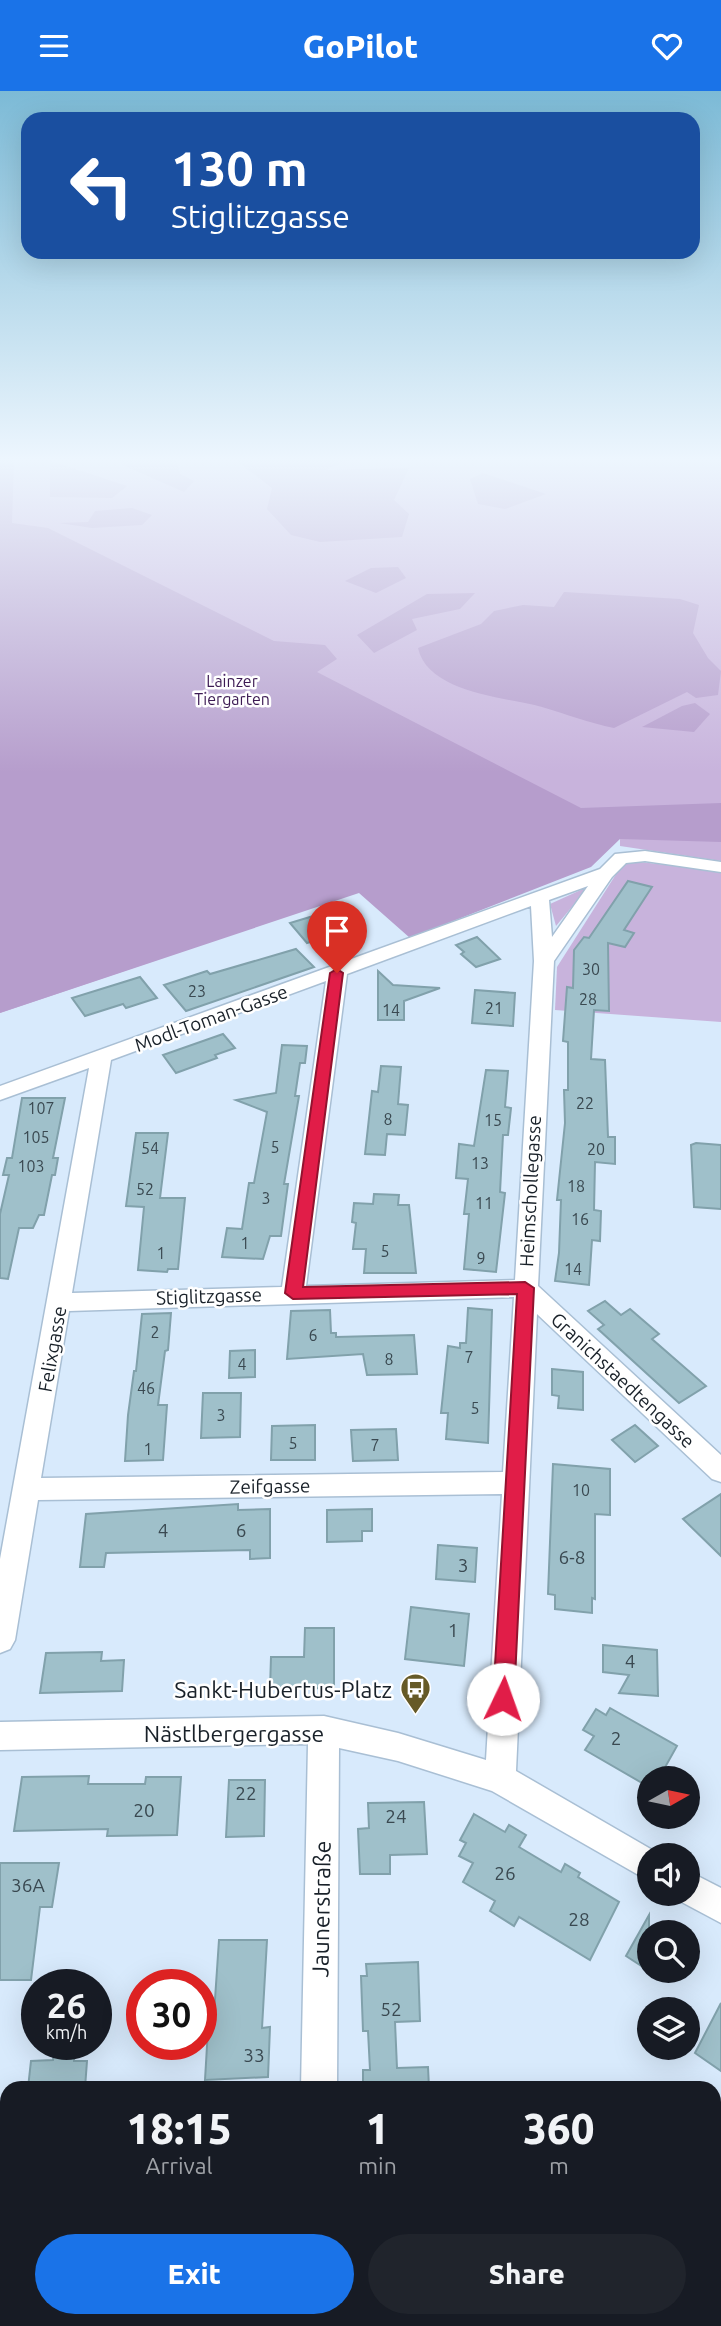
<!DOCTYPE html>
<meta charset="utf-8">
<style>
body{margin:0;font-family:Ubuntu,sans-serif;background:#20242c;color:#f1f3f6;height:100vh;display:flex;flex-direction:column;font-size:26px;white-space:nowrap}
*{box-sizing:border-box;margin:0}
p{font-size:23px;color:#9ea1a6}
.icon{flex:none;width:38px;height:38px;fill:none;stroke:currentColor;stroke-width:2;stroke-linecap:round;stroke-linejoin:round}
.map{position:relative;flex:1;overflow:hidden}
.details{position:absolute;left:0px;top:1990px;width:721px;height:247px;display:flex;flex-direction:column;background:#171b24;border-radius:21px 21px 0 0;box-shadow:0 7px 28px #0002}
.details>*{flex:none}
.guide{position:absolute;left:21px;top:21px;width:679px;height:147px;border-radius:21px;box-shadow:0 7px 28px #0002;background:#1a4fa0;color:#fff;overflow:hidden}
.needle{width:46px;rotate:81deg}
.controls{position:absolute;left:637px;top:1675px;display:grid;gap:14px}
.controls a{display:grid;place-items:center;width:63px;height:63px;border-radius:50%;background:#171b24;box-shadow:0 7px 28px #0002;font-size:35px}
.speed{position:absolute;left:21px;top:1878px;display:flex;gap:14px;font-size:35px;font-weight:700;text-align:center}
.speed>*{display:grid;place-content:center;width:91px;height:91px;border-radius:50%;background:#171b24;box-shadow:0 7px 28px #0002;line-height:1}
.speed small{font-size:18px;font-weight:400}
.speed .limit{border:10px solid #d22;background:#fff;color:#111}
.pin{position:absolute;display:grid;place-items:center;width:60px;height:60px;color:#fff;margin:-72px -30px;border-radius:50% 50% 50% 0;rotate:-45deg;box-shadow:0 0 7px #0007}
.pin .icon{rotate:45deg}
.me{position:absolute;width:77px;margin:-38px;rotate:3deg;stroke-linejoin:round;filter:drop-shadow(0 0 5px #0008)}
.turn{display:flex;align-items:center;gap:24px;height:147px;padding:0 35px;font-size:32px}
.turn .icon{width:91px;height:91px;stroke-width:2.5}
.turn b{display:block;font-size:49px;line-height:60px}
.eta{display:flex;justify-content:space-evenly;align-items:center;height:119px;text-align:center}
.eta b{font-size:42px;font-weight:800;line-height:49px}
.action{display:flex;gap:14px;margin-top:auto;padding:14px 35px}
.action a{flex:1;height:80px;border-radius:42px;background:#1a73e8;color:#fff;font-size:28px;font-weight:800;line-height:80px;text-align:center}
.action a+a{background:#20242c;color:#f1f3f6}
header{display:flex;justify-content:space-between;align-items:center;height:91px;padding:0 35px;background:#1a73e8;color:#fff;font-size:32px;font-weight:800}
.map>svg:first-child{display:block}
.green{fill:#c8b3dc}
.forest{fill:#b69dcc}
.building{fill:#9fc0ca;stroke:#81a1ab;stroke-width:2}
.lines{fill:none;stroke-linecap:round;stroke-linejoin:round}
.minor-casing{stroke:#a9bfd4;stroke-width:3}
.minor{fill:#fff;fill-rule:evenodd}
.route{fill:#e11d48;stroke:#92132f;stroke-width:2}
.labels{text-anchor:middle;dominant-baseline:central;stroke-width:5;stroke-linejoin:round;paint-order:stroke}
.far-park-label{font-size:16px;fill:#3c1a53;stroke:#fff}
.number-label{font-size:16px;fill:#3a4951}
.street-label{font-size:19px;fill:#192129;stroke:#fff}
.near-number-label{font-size:19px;fill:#3a4951}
.near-poi-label{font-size:23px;fill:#192129;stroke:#fff;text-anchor:end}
.near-street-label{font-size:23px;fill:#192129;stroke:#fff}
</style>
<header><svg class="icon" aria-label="menu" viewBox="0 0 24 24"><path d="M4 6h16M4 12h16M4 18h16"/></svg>GoPilot<svg class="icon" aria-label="heart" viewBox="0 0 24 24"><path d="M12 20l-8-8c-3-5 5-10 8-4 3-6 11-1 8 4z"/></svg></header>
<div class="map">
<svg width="721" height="2235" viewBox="0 0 721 2235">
<rect width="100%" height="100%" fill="#d8eafc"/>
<g class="green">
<path d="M 0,369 L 721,369 L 721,770 L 620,755 L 620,748 L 497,754 L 0,922 Z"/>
<path d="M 631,770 L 721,780 L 721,931 L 555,919 L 557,876 L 620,777 Z"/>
<path d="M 583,798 L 586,799 L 556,835 L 550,813 Z"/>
</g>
<g class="forest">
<path d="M 0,369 L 14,369 L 12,432 L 48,437 L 274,550 L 325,554 L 337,568 L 317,581 L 581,717 L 721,712 L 721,751 L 620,748 L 591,776 L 410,847 L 359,802 L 0,922 Z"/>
<path d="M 119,369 L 176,369 L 180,383 L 194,390 L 184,401 L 125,375 Z"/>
<path d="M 241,369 L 349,369 L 326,379 L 409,377 L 394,409 L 409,423 L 402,446 L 320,451 L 291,444 L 267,418 L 272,397 L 238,371 Z"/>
<path d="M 50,370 L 51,370 L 127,395 L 112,407 L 50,406 Z"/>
<path d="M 483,382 L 546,403 L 505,418 L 478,413 L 470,388 Z"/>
<path d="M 132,417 L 152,424 L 142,434 L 92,437 L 59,432 L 88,431 L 95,420 Z"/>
<path d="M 398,476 L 406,487 L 376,502 L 345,490 L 371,477 Z"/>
<path d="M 564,501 L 680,508 L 699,514 L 693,542 L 708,567 L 721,580 L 718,604 L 696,607 L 687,601 L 614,637 C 589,632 566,623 542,616 C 505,606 428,602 418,557 L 481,533 L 494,520 L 523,514 L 554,516 Z"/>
<path d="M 475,502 L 460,518 L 412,528 L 417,539 L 374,562 L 357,544 L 427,503 Z"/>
<path d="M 695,612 L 710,623 L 694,641 L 642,636 L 682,615 Z"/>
</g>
<g class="building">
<path d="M 628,790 L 652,796 L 624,839 L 634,842 L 625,856 L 608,852 L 609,920 L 594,919 L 591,968 L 605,969 L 608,1046 L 615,1046 L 615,1073 L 595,1071 L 594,1119 L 601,1120 L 600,1150 L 592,1149 L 589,1194 L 555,1190 L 559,1162 L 561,1109 L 557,1109 L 565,1032 L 564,999 L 568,999 L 568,951 L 563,950 L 567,896 L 573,897 L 574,859 L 584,846 L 589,847 Z"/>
<path d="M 320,823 L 338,842 L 307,852 L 290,832 Z"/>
<path d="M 477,846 L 500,868 L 476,876 L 461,863 L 464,861 L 456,854 Z"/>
<path d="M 296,858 L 314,876 L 186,920 L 164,894 L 207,880 L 210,883 Z"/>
<path d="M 378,880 L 393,894 L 440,897 L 404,910 L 404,929 L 378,929 Z"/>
<path d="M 140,886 L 157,907 L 126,917 L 123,913 L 85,925 L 72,907 Z"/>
<path d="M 475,899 L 515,902 L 513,935 L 472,932 Z"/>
<path d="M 223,943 L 235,957 L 215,964 L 217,967 L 176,982 L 163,964 Z"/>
<path d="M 282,954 L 307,955 L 305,972 L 300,972 L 295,1005 L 299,1005 L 284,1093 L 288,1093 L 281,1145 L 270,1145 L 263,1168 L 222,1166 L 227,1137 L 242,1138 L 249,1092 L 254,1092 L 267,1021 L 236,1009 L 276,1002 Z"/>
<path d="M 381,975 L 401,976 L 398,1013 L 408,1014 L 405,1044 L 387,1043 L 385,1064 L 365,1063 L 372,1000 L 378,1001 Z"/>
<path d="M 486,979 L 508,980 L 505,1016 L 511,1017 L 508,1044 L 503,1044 L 500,1101 L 505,1102 L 496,1181 L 464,1178 L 469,1123 L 464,1123 L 468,1088 L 456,1087 L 459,1053 L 474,1055 Z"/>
<path d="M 22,1007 L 65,1007 L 53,1067 L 58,1067 L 55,1084 L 52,1084 L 44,1124 L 39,1124 L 33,1137 L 19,1137 L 8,1188 L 0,1187 L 0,1123 L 9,1084 L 3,1084 L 7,1067 L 12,1067 Z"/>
<path d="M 136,1042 L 168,1042 L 160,1107 L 185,1107 L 178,1178 L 168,1178 L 167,1181 L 138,1179 L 144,1116 L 126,1115 Z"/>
<path d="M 696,1052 L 721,1054 L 721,1118 L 694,1116 L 691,1054 Z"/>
<path d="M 374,1103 L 399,1104 L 398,1114 L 409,1114 L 416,1182 L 364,1182 L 366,1158 L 353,1158 L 356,1132 L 352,1131 L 354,1112 L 373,1113 Z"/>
<path d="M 605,1210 L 621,1224 L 630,1218 L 659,1243 L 652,1248 L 706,1295 L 679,1312 L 598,1238 L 604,1234 L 588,1220 Z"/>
<path d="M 468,1217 L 492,1219 L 488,1352 L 446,1348 L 448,1322 L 441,1322 L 448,1255 L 460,1257 L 460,1252 L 466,1252 Z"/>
<path d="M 330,1219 L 331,1242 L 336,1242 L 336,1246 L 414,1244 L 417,1283 L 367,1284 L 363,1263 L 287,1268 L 291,1220 Z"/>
<path d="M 171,1222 L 168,1259 L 165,1260 L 158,1314 L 167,1314 L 163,1369 L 125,1370 L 128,1324 L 134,1280 L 136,1280 L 142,1223 Z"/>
<path d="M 255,1259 L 255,1286 L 229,1287 L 230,1260 Z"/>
<path d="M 552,1278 L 583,1281 L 583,1319 L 558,1317 L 559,1305 L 552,1304 Z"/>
<path d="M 203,1302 L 241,1302 L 240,1346 L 201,1347 Z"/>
<path d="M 315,1334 L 315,1369 L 271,1369 L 272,1335 Z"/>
<path d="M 635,1334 L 658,1355 L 635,1371 L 612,1349 Z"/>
<path d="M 396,1338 L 398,1369 L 353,1370 L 351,1339 Z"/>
<path d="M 553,1373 L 610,1378 L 610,1424 L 595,1423 L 595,1508 L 592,1507 L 592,1522 L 555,1518 L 555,1504 L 548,1503 Z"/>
<path d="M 721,1403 L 721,1465 L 683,1428 Z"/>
<path d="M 238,1413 L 238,1419 L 270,1418 L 270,1467 L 250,1468 L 250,1459 L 106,1462 L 104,1476 L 80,1476 L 86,1423 Z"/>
<path d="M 372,1418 L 372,1440 L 362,1440 L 362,1450 L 327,1451 L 327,1419 Z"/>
<path d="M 438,1454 L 477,1457 L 475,1491 L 436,1488 Z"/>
<path d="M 411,1516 L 469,1523 L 464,1575 L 405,1568 Z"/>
<path d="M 305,1537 L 334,1537 L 334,1597 L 270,1598 L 271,1566 L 304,1566 Z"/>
<path d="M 603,1554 L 657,1559 L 658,1605 L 619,1602 L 629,1584 L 603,1581 Z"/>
<path d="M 102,1561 L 101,1570 L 124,1569 L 122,1600 L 40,1602 L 46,1562 Z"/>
<path d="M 610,1617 L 677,1655 L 659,1687 L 649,1687 L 649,1696 L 585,1659 L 594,1645 L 583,1639 L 596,1618 L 606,1624 Z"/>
<path d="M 89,1685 L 88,1693 L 145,1693 L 146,1686 L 181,1686 L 177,1744 L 107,1745 L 108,1738 L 14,1740 L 22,1686 Z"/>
<path d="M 229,1689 L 265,1689 L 264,1745 L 226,1746 Z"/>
<path d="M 424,1711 L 427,1763 L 390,1764 L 390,1783 L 360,1783 L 358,1738 L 369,1737 L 368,1712 Z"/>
<path d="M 474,1723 L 505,1741 L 509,1734 L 526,1744 L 519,1756 L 561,1781 L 565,1773 L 580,1782 L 578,1786 L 619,1811 L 590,1869 L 519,1826 L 514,1835 L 490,1820 L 495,1810 L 463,1791 L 473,1772 L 459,1765 L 466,1752 L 460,1749 Z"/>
<path d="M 0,1772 L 59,1772 L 52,1816 L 40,1816 L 31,1889 L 0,1889 Z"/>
<path d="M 649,1824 L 649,1880 L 626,1865 Z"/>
<path d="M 219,1849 L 267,1849 L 262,1937 L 270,1936 L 268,1986 L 205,1989 L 208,1938 L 213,1938 Z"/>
<path d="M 418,1871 L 420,1930 L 395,1931 L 397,1977 L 428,1976 L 429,1997 L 363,1997 L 363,1979 L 370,1979 L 368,1940 L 363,1940 L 361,1885 L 367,1885 L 366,1873 Z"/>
<path d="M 721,1912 L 721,1980 L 695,1962 Z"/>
<path d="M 75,1960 L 74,1970 L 87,1970 L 85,1997 L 28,1997 L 31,1970 L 53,1969 L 54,1961 Z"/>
</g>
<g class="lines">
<defs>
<g id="minor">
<path d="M 645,760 L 721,771 L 721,781 L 645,770 L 626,772 L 612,786 L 554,870 L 538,1195 L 721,1364 L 721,1391 L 712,1388 L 537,1223 L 516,1680 L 661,1764 L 649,1764 L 649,1790 L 492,1700 L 398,1670 L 339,1657 L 337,1997 L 301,1997 L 308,1653 L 0,1659 L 0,1631 L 324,1625 L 398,1642 L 486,1669 L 502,1403 L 38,1409 L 15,1549 L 10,1558 L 0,1562 L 0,1468 L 89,977 L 0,1009 L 0,995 L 600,778 L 615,763 ZM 588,795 L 552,846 L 549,809 ZM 531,815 L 534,870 L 515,1189 L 306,1195 L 347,883 ZM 326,890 L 282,1196 L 72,1202 L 111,969 ZM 514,1206 L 503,1381 L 41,1387 L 69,1220 Z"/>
<path d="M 688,1780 L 721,1797 L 721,1832 L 676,1808 L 674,1802 L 688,1802 Z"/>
<path d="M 295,2230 L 334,2230 L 335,2235 L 295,2235 Z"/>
</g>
</defs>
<use href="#minor" class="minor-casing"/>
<use href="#minor" class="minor"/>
</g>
<linearGradient id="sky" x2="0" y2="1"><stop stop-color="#7cbad6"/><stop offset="0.54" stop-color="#edf6fe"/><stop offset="1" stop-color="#edf6fe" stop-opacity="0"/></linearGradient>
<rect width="721" height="682" fill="url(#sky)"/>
<path class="route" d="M 337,878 L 343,882 L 303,1196 L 525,1191 L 534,1197 L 514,1608 L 511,1614 L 503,1617 L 496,1614 L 493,1608 L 517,1203 L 293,1208 L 285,1202 L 330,882 Z"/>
<defs>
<symbol id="bus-pin" viewBox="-11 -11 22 30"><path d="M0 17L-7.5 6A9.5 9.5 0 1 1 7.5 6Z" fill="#665a27" stroke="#fff"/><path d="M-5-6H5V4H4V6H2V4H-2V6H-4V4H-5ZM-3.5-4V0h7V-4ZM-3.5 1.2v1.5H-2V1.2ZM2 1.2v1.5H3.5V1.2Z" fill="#fff"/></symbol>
</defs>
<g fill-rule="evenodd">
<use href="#bus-pin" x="398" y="1580" width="35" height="47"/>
</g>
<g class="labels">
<g class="far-park-label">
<text x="232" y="590">Lainzer<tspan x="232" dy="18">Tiergarten</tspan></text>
</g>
<g class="number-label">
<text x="591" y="878">30</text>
<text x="197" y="900">23</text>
<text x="588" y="908">28</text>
<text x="494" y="917">21</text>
<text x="391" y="919">14</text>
<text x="585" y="1012">22</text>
<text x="41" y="1017">107</text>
<text x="388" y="1028">8</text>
<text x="493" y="1029">15</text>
<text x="36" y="1046">105</text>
<text x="275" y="1056">5</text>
<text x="150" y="1057">54</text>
<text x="596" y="1058">20</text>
<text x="480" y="1072">13</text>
<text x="31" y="1075">103</text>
<text x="576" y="1095">18</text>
<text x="145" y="1098">52</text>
<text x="266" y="1107">3</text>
<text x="484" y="1112">11</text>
<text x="580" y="1128">16</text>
<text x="245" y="1152">1</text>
<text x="385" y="1160">5</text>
<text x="161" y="1162">1</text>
<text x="481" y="1167">9</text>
<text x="573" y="1178">14</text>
<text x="155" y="1241">2</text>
<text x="313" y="1244">6</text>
<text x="469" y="1266">7</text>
<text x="389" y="1268">8</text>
<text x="242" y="1273">4</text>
<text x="146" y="1297">46</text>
<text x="475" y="1317">5</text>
<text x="221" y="1324">3</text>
<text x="293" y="1352">5</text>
<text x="375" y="1354">7</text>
<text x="148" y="1358">1</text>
<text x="581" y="1399">10</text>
</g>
<g class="street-label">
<text transform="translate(211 927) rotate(-20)">Modl-Toman-Gasse</text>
<text transform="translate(530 1100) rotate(-87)">Heimschollegasse</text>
<text transform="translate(209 1205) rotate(-2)">Stiglitzgasse</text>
<text transform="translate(52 1258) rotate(-80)">Felixgasse</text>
<text transform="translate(623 1289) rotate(43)">Granichstaedtengasse</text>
<text transform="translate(270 1395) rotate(-1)">Zeifgasse</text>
</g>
<g class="near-number-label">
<text x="163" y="1439">4</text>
<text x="241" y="1439">6</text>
<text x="572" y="1466">6-8</text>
<text x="463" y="1474">3</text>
<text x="453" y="1539">1</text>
<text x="630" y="1570">4</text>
<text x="616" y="1647">2</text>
<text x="246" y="1702">22</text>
<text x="144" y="1719">20</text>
<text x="396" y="1725">24</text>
<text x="505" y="1782">26</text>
<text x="28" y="1794">36A</text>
<text x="579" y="1828">28</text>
<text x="391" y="1918">52</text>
<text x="254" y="1964">33</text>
</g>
<g class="near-poi-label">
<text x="392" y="1598">Sankt-Hubertus-Platz</text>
</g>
<g class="near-street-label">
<text x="234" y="1642">Nästlbergergasse</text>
<text transform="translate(321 1818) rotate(-89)">Jaunerstraße</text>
</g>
</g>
</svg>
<div class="controls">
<a><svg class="needle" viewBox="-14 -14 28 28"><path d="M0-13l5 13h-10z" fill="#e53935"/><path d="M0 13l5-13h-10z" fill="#9ea1a6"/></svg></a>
<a><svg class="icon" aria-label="sound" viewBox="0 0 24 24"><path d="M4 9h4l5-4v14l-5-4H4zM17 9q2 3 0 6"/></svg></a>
<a><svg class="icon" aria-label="search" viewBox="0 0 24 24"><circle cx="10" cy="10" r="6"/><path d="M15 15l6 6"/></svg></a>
<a><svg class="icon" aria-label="layers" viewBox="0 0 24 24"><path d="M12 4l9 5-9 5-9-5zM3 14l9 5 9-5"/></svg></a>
</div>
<div class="speed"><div>26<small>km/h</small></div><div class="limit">30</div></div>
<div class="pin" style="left:337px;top:882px;background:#d93025"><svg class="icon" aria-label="arrive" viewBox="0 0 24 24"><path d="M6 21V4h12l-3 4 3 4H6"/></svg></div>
<svg class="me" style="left:503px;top:1608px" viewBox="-20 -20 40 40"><circle r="19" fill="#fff"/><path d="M0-13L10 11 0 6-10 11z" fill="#e11d48"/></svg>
<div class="guide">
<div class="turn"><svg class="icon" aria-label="left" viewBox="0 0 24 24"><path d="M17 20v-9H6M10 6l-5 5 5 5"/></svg><div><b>130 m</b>Stiglitzgasse</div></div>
</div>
<section class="details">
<div class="eta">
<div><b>18:15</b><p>Arrival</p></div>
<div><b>1</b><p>min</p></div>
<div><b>360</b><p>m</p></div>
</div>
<div class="action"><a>Exit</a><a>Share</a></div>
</section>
</div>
